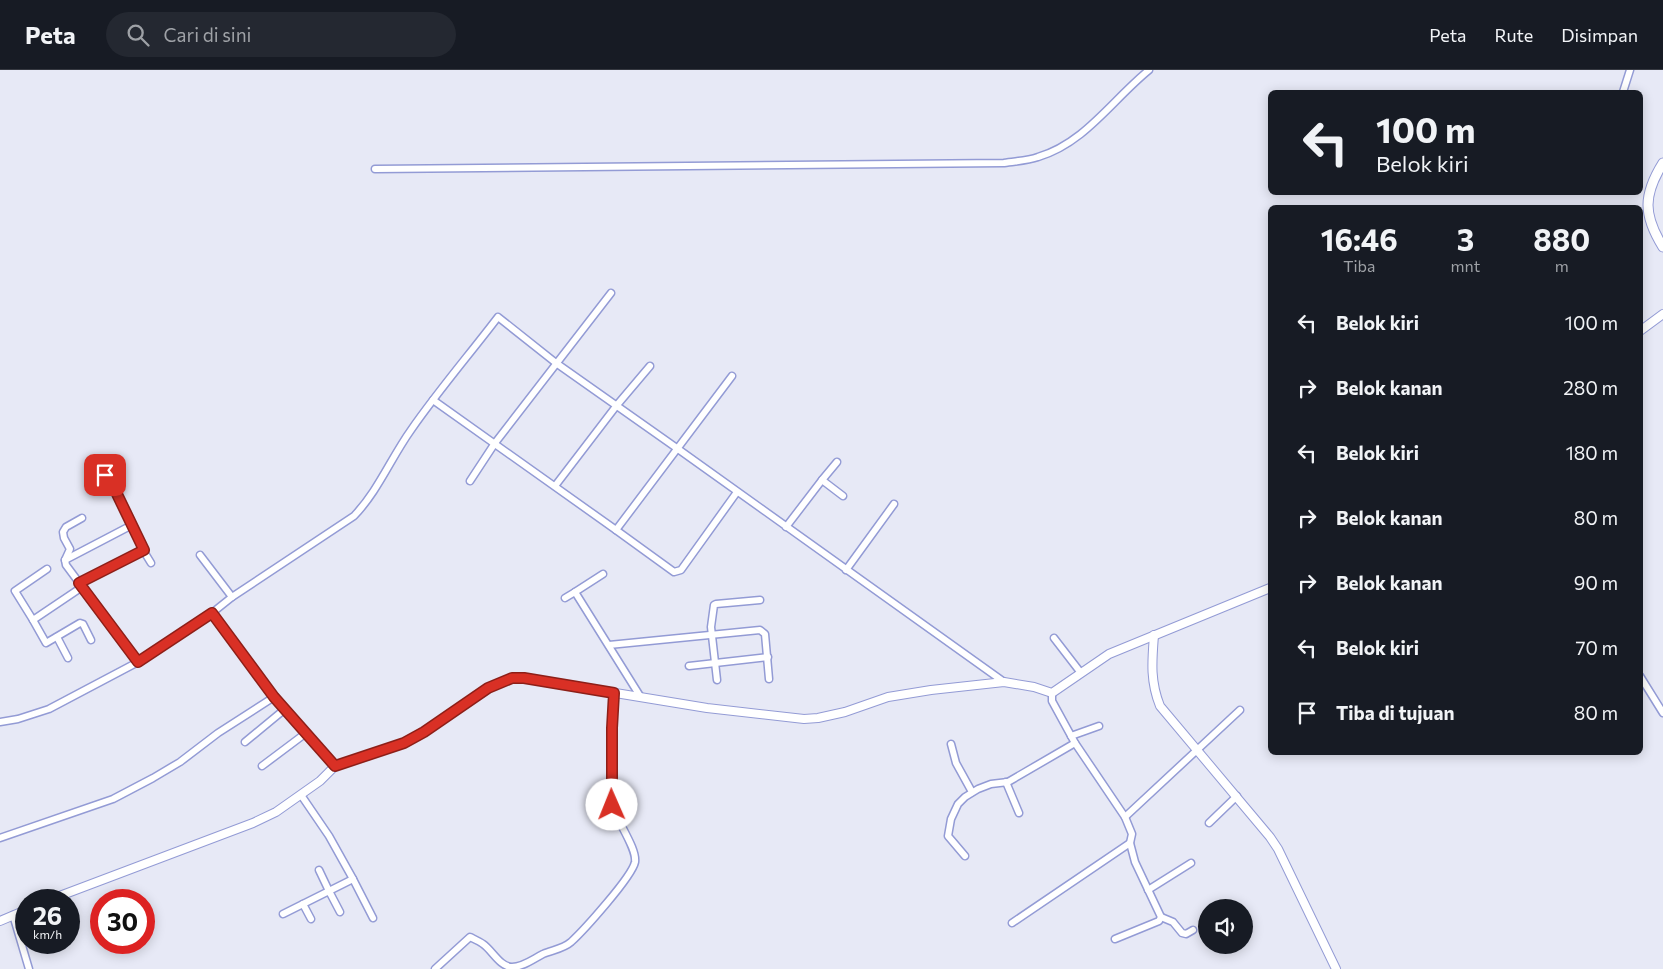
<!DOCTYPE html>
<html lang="id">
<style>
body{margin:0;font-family:Commissioner,sans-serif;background:#242831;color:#f1f3f6;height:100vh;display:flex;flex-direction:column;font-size:19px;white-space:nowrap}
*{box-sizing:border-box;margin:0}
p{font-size:16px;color:#9ea1a6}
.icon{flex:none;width:28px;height:28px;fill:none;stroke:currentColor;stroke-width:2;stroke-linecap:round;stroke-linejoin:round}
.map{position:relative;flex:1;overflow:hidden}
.panel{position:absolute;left:1268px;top:135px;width:375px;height:550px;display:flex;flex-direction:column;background:#171b24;border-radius:8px;box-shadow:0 2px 12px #0003}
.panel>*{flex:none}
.hud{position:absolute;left:1268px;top:20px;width:375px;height:105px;border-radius:8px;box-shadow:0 2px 12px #0003;background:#171b24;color:#f1f3f6;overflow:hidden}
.controls{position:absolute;left:1198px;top:829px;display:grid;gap:10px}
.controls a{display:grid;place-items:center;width:55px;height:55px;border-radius:50%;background:#171b24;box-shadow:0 2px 12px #0003;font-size:25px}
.speed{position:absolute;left:15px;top:819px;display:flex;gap:10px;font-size:25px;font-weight:700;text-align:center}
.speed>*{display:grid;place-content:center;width:65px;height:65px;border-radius:50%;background:#171b24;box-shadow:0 2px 12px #0003;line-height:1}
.speed small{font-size:12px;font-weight:400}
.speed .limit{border:8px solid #d22;background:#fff;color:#111}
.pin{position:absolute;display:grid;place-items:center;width:42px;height:42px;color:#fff;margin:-21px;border-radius:10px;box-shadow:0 2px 8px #0006}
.me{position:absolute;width:55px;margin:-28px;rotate:359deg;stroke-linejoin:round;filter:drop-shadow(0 0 4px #0008)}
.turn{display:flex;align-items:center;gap:18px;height:105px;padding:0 25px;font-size:22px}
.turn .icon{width:65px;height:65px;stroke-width:2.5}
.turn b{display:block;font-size:35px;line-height:42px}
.eta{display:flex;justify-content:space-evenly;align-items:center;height:85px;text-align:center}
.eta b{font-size:30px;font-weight:700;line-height:35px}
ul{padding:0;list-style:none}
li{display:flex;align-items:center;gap:15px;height:65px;padding:0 25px}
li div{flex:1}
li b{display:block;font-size:19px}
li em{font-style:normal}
header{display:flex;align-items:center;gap:30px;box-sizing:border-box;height:70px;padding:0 25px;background:#171b24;border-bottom:1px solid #363941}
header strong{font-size:24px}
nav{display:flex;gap:28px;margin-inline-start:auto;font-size:18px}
.search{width:350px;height:45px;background:#242831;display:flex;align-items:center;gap:12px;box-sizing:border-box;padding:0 18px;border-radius:28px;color:#9ea1a6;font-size:19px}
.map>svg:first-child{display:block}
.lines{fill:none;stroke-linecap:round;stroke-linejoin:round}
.minor-casing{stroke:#939bd5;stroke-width:9}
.tertiary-casing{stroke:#939bd5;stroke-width:10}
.secondary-casing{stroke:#939bd5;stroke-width:11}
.minor{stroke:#fff;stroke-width:6}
.tertiary{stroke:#fff;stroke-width:8}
.secondary{stroke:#fff;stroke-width:9}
.route-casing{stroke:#8d1f18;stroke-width:12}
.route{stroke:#d93025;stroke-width:9}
</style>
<header>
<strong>Peta</strong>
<div class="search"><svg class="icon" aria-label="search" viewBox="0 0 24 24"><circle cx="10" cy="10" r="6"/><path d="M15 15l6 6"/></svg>Cari di sini</div>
<nav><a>Peta</a><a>Rute</a><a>Disimpan</a></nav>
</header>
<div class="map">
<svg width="1663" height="899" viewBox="0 0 1663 899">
<rect width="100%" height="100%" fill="#e7e9f6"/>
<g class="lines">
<defs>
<g id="minor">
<path d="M 1623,22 L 1630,0"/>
<path d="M 375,99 L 1004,93 C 1015,91 1027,91 1038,87 C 1085,73 1112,30 1149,0"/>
<path d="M 433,330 L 616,460 L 732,306"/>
<path d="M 837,392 L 822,410 L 843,426"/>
<path d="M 470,411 L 495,373 L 611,223"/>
<path d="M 555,416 L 617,335 L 650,296"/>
<path d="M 82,448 L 66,457 L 63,462 L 64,468 L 70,479 L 65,490 L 66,495 L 138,592"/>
<path d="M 786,457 L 822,410"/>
<path d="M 616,460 L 674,502 L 681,500 L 737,422"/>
<path d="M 143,480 L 151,493"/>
<path d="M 200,485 L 232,527"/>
<path d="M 65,490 L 132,455"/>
<path d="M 846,500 L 894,434"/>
<path d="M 603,504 L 575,522 L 640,626"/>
<path d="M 79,513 L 143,480 L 116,422 L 111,419 L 100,391"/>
<path d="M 82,517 L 33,550 L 46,573 L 80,553 L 83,554 L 91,570"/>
<path d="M 565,528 L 575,522"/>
<path d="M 212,543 L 274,627 L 335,696"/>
<path d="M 33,550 L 15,521 L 47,499"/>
<path d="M 57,567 L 68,588"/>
<path d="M 1054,568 L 1081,603"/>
<path d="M 609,575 L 760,560 L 765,564 L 769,609"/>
<path d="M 689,596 L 768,587"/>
<path d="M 1640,606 L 1663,643"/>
<path d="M 717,610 L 711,557 L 714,535 L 716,534 L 760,530"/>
<path d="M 1052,623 L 1052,631 L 1075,673 L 1125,747 L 1132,764 L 1130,773 L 1135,792 L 1161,847 L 1159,851 L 1115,869"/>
<path d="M 0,652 L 18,649 L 49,639 L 138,592 L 212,543 L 232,527 L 354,446 C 378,421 391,388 411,360 C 438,321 469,285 498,247 L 556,293 L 678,379 L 1004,612"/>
<path d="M 1071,666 L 1099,656"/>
<path d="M 245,672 L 285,639"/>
<path d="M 951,674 L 956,693 L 972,722"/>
<path d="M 262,696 L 306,663"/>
<path d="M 1006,712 L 1019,743"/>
<path d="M 301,725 L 329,766 L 353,809 L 329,821 L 319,800"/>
<path d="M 1125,747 L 1240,640"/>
<path d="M 1209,753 L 1237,726"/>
<path d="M 0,768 L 113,729 L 153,708 L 180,692 L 218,663 L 274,627"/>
<path d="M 965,786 L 948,766 L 951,749 L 958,734 L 965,727 L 978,719 L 991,714 L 1008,712 L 1075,673"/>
<path d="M 353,809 L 373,848"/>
<path d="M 1148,820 L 1191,793"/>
<path d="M 303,834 L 311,849"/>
<path d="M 283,844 L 329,821 L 340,842"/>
<path d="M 13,845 L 29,899"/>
<path d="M 1161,847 L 1173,852 L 1182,863 L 1186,864 L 1193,860"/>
<path d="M 1012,853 L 1130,773"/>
<path d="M 435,899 L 470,867 C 474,869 479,871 483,874 C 492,880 500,897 512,897 C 523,897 533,889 543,884 C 552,880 563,879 571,872 C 583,861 632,807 635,792 C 637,778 617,752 613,736 C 610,726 612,713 612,702 C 612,676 612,649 614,623"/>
</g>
<g id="tertiary">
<path d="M 1640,261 L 1663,244"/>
<path d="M 1154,565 C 1152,591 1150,611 1160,636 L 1270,767 L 1278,779 L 1336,899"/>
<path d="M 49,830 L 253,753 L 276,742 L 320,711 L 335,696 L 404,673 L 424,662 L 489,618 L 512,608 L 524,608 L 707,638 L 804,649 L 818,648 L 845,642 L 888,627 L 931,620 L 1004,612 L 1034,617 L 1052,623 L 1109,584 L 1270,518"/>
<path d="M 0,851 L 26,840"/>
</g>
<path id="secondary" d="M 1663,93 C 1643,125 1643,145 1663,177"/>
</defs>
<use href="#minor" class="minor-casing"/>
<use href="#tertiary" class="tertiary-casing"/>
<use href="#secondary" class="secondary-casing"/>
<use href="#minor" class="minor"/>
<use href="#tertiary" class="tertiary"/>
<use href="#secondary" class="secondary"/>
</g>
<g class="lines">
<defs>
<path id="route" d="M 105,405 L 111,419 L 116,422 L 144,480 L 79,513 L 138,592 L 212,543 L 274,627 L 335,696 L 404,673 L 424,662 L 488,618 L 512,608 L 524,608 L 614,623 L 612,658 L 612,735"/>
</defs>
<use href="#route" class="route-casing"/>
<use href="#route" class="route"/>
</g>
</svg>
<div class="controls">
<a><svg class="icon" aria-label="sound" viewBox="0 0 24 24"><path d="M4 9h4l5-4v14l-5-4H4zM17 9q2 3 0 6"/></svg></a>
</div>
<div class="speed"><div>26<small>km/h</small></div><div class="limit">30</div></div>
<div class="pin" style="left:105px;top:405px;background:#d93025"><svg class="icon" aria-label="arrive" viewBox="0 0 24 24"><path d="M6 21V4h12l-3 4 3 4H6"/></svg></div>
<svg class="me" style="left:612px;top:735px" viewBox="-20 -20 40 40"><circle r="19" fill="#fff"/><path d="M0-13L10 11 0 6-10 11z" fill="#d93025"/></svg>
<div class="hud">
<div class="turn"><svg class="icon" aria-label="left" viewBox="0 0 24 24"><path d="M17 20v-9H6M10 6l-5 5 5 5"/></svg><div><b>100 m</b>Belok kiri</div></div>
</div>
<section class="panel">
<div class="eta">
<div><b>16:46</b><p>Tiba</p></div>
<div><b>3</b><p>mnt</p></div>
<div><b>880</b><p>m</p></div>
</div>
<ul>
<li><svg class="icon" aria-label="left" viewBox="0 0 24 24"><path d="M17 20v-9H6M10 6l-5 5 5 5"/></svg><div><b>Belok kiri</b></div><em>100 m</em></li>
<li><svg class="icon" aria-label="right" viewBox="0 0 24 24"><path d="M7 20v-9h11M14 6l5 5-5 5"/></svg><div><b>Belok kanan</b></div><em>280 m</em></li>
<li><svg class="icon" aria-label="left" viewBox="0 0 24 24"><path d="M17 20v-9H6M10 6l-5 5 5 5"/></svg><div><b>Belok kiri</b></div><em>180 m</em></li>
<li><svg class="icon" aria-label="right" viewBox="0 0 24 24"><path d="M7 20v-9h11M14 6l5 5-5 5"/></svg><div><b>Belok kanan</b></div><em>80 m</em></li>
<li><svg class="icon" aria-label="right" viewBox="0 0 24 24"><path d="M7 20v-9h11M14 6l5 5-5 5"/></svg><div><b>Belok kanan</b></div><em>90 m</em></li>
<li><svg class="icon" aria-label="left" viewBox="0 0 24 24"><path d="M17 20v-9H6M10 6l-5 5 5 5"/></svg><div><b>Belok kiri</b></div><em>70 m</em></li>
<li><svg class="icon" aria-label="arrive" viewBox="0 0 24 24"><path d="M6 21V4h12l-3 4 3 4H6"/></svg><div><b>Tiba di tujuan</b></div><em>80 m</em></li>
</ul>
</section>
</div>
